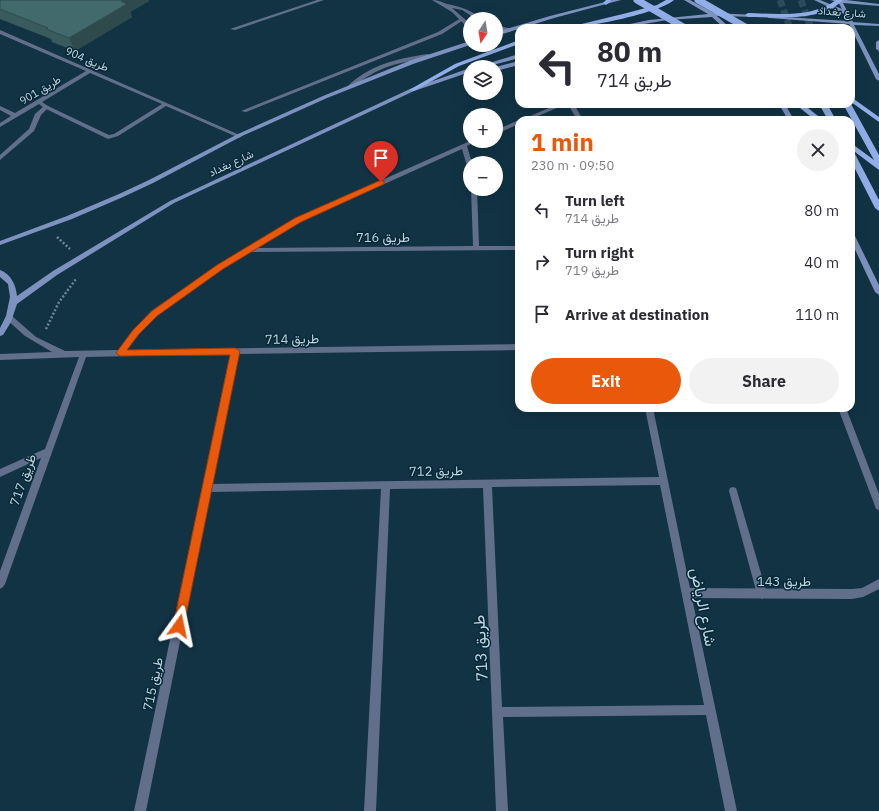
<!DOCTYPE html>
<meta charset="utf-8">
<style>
body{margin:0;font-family:"IBM Plex Sans",Vazirmatn,sans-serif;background:#f2f2f3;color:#2b2b33;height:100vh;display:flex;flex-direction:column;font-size:15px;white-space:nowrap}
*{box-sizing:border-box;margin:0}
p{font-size:13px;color:#7c7c81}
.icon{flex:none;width:22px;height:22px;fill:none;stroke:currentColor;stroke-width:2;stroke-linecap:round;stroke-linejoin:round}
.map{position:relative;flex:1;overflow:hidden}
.details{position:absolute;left:515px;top:116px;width:340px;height:296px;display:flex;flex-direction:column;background:#fff;border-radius:12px;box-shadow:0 4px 16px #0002}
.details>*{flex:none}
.guide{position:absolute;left:515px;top:24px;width:340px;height:84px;border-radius:12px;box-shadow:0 4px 16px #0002;background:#fff;color:#2b2b33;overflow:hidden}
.needle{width:26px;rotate:192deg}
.controls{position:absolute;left:463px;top:12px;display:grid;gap:8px}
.controls a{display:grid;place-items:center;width:40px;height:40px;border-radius:50%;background:#fff;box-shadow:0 4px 16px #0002;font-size:20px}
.pin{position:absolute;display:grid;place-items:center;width:34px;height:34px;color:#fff;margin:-41px -17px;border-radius:50% 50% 50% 0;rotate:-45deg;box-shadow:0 0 4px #0007}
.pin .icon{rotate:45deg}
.me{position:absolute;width:44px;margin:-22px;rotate:12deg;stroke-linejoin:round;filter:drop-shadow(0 0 3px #0008)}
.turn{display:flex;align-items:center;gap:14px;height:84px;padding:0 16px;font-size:18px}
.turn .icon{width:52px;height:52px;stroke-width:2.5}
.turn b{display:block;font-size:28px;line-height:34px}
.round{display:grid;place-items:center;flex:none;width:42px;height:42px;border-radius:21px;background:#f2f2f3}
.head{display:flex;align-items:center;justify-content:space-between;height:68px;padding:0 16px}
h1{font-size:24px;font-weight:800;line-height:30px;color:#ea580c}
.cta{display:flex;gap:8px;margin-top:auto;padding:8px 16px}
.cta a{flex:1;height:46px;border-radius:24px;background:#ea580c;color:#fff;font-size:16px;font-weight:800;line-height:46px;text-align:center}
.cta a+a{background:#f2f2f3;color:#2b2b33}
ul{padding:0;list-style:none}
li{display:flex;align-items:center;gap:12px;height:52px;padding:0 16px}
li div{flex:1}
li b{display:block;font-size:15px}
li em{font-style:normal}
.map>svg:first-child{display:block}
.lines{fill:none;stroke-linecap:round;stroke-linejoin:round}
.primary-tunnel{stroke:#2c4b5b;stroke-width:7;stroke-dasharray:7 3.5;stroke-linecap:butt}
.path{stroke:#6e8795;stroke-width:2.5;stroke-dasharray:2 2;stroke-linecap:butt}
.service{fill:#616f8b;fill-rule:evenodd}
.minor{fill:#616f8b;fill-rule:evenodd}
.secondary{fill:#7d92bf;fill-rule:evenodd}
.primary{fill:#92aee8;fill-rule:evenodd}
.primary-bridge{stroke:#92aee8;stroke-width:7}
.wall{fill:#395b5e}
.shaded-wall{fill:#2e4a4c}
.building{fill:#426a6d;stroke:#2e4a4c}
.route{fill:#ea580c;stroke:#983908}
.labels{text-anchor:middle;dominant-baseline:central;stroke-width:3;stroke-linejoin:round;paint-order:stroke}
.far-street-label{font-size:11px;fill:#c2d4df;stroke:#062939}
.street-label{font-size:13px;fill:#c2d4df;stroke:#062939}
.near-street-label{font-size:16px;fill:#c2d4df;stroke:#062939}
</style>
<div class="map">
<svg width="879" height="811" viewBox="0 0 879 811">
<rect width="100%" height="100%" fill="#134"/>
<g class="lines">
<g class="primary-tunnel">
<path d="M 780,0 L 790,28"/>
<path d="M 801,0 L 811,28"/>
</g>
<g class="path">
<path d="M 57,237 L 70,249"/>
<path d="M 46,329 L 59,302 L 76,279"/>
</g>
<g class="service">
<path d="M 461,18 L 465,19 L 442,34 L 246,112 L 241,111 L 438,32 Z"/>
<path d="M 428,54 L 431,56 L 430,57 C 396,64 380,65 352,88 L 347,87 C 368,65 399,58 428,54 Z"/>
<path d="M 44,106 L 49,107 L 41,115 L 34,131 L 0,160 L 0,155 L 29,129 L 35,114 Z"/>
<path d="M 733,487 L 736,488 L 737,491 L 767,594 L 765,597 L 762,599 L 759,597 L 757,594 L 729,491 L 730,488 Z"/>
</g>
<g class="minor">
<path d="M 317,0 L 324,0 L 235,30 L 230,29 Z"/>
<path d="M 432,0 C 438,0 441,2 447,4 C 461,7 470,9 481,19 L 476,19 L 462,10 L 452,8 L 468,22 L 470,24 L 470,29 L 468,28 L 452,12 Z"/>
<path d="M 496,25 L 512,29 L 513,30 L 510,32 L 496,29 Z"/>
<path d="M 0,30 L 242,136 L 239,138 L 237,137 L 166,106 L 118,136 L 108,139 L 44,108 L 39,104 L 0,127 L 0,123 L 11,116 L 0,110 L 0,106 L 15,113 L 86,71 L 0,34 ZM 90,73 L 162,104 L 114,134 L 109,135 L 48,106 L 42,102 Z"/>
<path d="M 558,104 L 566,104 L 529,120 L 521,120 Z"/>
<path d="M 568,104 L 574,104 L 583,120 L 577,120 Z"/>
<path d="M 519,120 L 519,124 L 496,134 L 496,130 Z"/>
<path d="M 470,141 L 477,141 L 467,146 L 472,163 L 470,163 L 470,168 L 467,166 L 462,149 L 300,222 L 257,248 L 473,246 L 471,189 L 477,189 L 479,246 L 519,246 L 519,250 L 249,252 L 222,269 L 157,315 L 139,334 L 126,350 L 519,344 L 519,350 L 238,354 L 212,484 L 659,477 L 645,408 L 653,408 L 690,588 L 852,589 L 862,588 L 879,579 L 879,589 L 863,597 L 852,599 L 692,598 L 737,811 L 725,811 L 706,715 L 503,717 L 508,811 L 496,811 L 483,488 L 390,489 L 376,811 L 364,811 L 381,489 L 210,492 L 146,811 L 134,811 L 230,354 L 86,357 L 5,584 L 3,587 L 0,589 L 0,571 L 41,458 L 0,477 L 0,469 L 45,449 L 79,357 L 0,360 L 0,354 L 52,352 L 25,336 L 5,318 L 9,315 L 12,316 L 36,337 L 65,351 L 118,350 L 133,330 L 151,311 L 218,265 L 296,218 ZM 660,485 L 704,705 L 502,707 L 492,487 Z"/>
<path d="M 838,408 L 846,408 L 879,494 L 879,510 L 876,509 L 875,506 Z"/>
</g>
<g class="secondary">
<path d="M 613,0 L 621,0 L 554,18 L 496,36 L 496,32 L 550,16 Z"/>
<path d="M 684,0 L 690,0 L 714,13 L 756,15 L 758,16 L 756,17 L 717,16 L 730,28 L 724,28 L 712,17 L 667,20 L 621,28 L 611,28 L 649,20 L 708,14 Z"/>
<path d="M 814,0 L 820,0 L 842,9 L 838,2 L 830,0 L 846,0 L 879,4 L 879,6 L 843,3 L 853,22 L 879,24 L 879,26 L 854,25 L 879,74 L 879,81 L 876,79 L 849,24 L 769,18 L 767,17 L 769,16 L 848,21 L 844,14 Z"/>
<path d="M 879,40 L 879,51 L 876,49 L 876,42 Z"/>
<path d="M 470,41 L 470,45 L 413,64 L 327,98 L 242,136 L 153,183 L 123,197 L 72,219 L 0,245 L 0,241 L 67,216 L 119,194 L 149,180 L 238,134 L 323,96 L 409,61 Z"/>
<path d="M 519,54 L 519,58 L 485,67 L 476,67 Z"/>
<path d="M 519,61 L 519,65 L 496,71 L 496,67 Z"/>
<path d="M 470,68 L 470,72 L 414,91 L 174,203 L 57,275 L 17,304 L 11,322 L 3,335 L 0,336 L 0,328 L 6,316 L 10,297 L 8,284 L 0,277 L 0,270 C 11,274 16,285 17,296 L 53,271 L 170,201 L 410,89 Z"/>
<path d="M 779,104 L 785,104 L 794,120 L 788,120 Z"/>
<path d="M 851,232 L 854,234 L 879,285 L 879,295 L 875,292 L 851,241 Z"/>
</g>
<g class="primary">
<path d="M 606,0 L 612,0 L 606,5 L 603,3 Z"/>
<path d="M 666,0 L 674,0 C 659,13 586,28 565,28 L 627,13 L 657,5 Z"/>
<path d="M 836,0 L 843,0 C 822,22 776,17 748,17 L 745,15 L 748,13 C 776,14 813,18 836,0 Z"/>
<path d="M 519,40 L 519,44 L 459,66 L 414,91 L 409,90 L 455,64 Z"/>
<path d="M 851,97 L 879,117 L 879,122 L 851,102 Z"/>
<path d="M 795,104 L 803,104 L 823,120 L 815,120 Z"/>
<path d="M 819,104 L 827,104 L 836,120 L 828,120 Z"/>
<path d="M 843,104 L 851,104 L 879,155 L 879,170 L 851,149 L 851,143 L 874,160 Z"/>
<path d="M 851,152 L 855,154 L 879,200 L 879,211 L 875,208 L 851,161 Z"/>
</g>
<g class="primary-bridge">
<path d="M 637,0 L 685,28"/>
<path d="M 698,0 L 747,28"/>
</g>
</g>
<path class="wall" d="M 0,0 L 149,0 L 149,1 L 130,12 L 132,17 L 75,51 L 52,42 L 51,39 L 0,19 Z"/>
<path class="shaded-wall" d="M 123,0 L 149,0 L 149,1 L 130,12 L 132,17 L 75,51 L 69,38 Z"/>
<path class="building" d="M 0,0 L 123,0 L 121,1 L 127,4 L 69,38 L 46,29 L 48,28 L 0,9 Z"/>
<path class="route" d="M 381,180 L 384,181 L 384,184 L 301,222 L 223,269 L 157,316 L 139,334 L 127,350 L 235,348 L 240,351 L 184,626 L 183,630 L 179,632 L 175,630 L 173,626 L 230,355 L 120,356 L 116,353 L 133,330 L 152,311 L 217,265 L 295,218 Z"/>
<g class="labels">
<g class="far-street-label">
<text transform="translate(842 12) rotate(4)">شارع بغداد</text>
<text transform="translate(87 59) rotate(23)">طريق 904</text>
<text transform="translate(40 90) rotate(-31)">طريق 901</text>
<text transform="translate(231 163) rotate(-25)">شارع بغداد</text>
</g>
<g class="street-label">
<text x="383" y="237">طريق 716</text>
<text transform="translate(292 339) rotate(-1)">طريق 714</text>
<text transform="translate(436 471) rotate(-1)">طريق 712</text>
<text transform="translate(23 480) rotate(-70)">طريق 717</text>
<text x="784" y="581">طريق 143</text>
<text transform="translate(153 684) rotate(-78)">طريق 715</text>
</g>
<g class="near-street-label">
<text transform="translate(704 607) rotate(79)">شارع الرياض</text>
<text transform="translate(480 648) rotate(-93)">طريق 713</text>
</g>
</g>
</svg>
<div class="controls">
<a><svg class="needle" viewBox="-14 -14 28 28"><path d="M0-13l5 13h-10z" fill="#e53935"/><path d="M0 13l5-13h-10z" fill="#7c7c81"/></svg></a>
<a><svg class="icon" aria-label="layers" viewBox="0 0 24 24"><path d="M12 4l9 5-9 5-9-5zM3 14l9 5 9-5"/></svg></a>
<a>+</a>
<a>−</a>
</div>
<div class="pin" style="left:381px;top:182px;background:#d93025"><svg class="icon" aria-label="arrive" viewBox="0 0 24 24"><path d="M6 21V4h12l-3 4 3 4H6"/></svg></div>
<svg class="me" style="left:179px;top:626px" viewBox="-20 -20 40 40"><path d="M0-17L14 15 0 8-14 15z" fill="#ea580c" stroke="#fff" stroke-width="4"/></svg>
<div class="guide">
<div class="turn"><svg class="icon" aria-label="left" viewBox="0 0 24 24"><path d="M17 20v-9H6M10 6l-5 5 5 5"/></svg><div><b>80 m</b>طريق 714</div></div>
</div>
<section class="details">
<div class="head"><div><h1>1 min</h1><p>230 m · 09:50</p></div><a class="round"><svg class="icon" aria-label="close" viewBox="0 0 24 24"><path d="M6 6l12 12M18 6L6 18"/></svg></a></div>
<ul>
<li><svg class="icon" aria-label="left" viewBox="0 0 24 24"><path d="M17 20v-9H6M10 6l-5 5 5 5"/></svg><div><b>Turn left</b><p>طريق 714</p></div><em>80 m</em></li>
<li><svg class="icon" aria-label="right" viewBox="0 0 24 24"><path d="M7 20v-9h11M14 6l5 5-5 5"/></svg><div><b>Turn right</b><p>طريق 719</p></div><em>40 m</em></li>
<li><svg class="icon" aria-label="arrive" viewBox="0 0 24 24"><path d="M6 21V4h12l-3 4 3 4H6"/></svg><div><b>Arrive at destination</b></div><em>110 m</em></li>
</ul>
<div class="cta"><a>Exit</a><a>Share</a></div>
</section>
</div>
